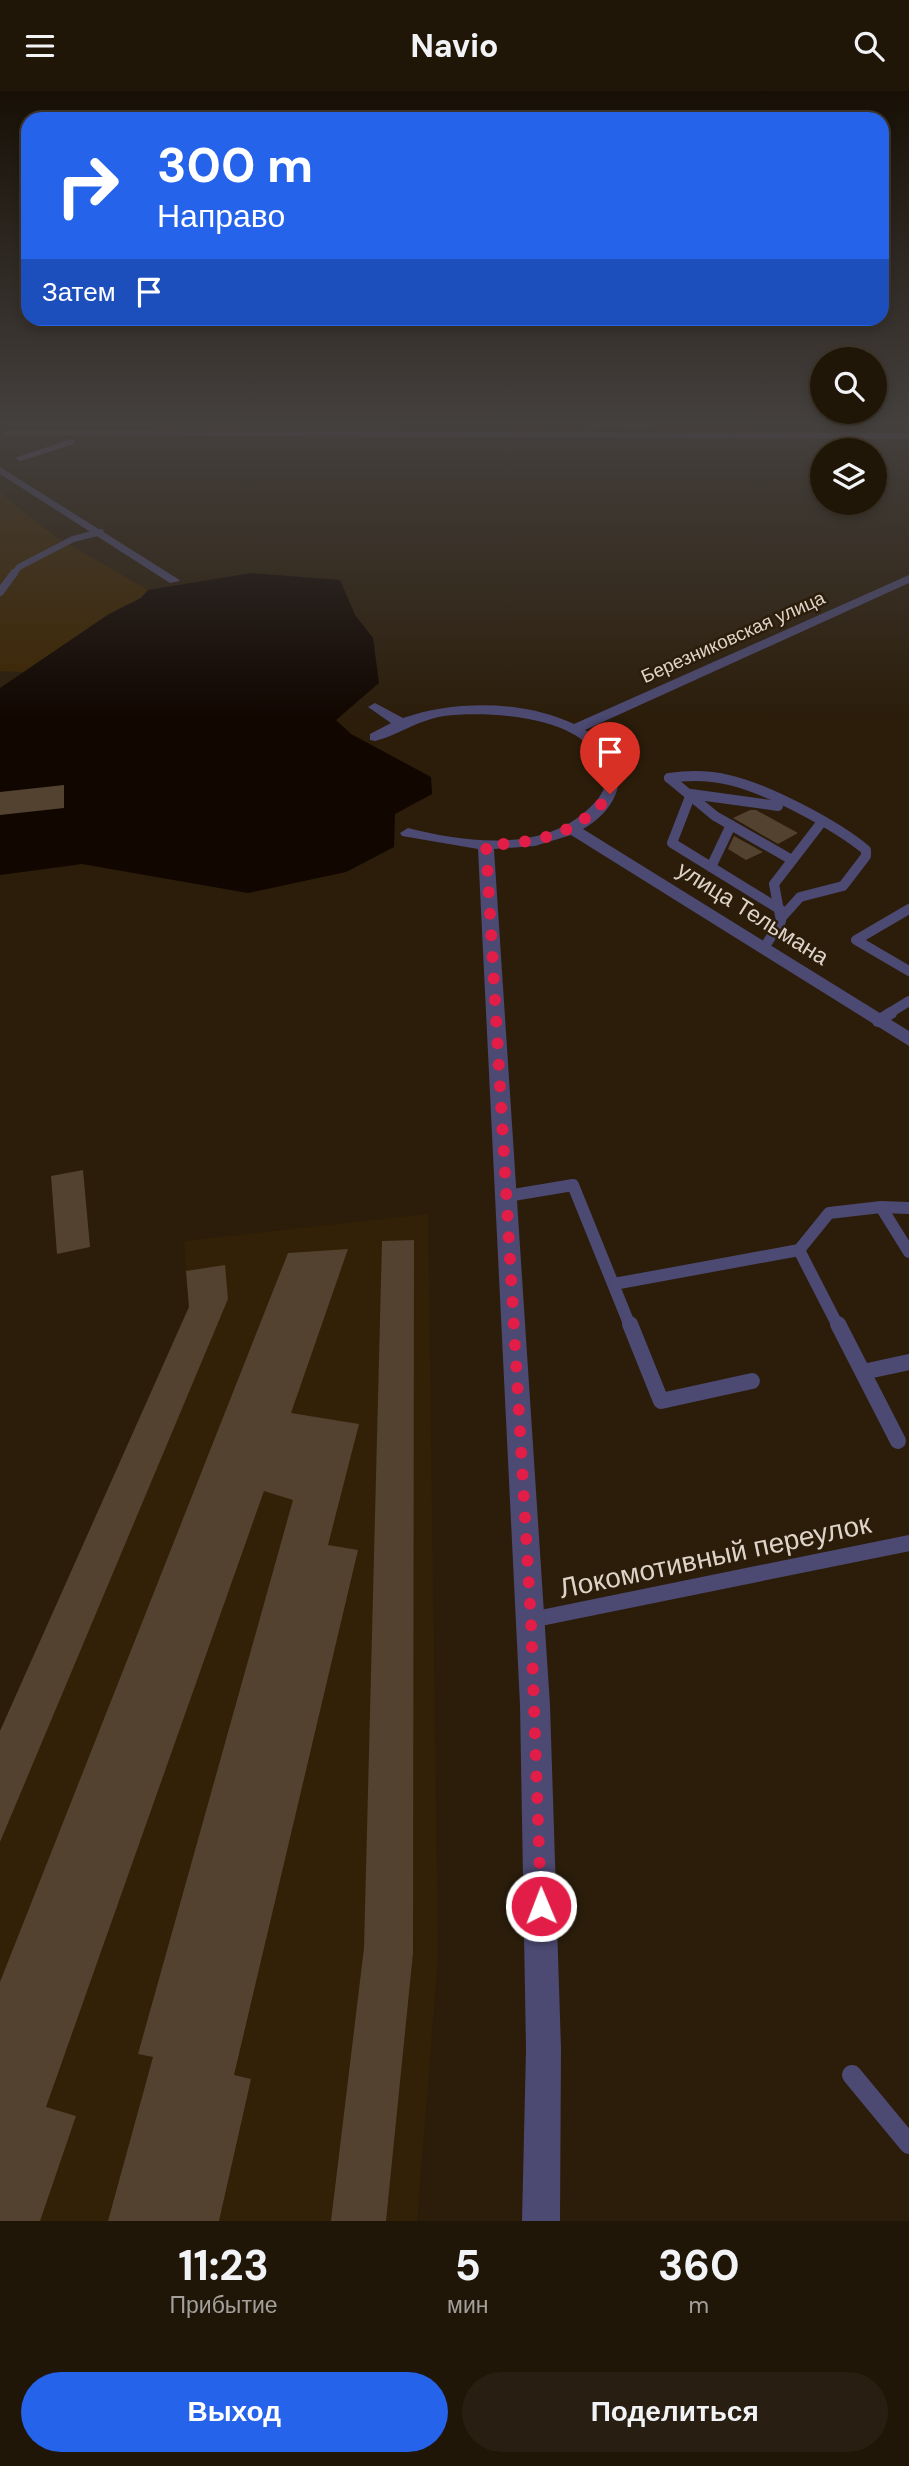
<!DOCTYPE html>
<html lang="ru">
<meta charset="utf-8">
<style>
body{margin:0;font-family:"DM Sans",sans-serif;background:#281f12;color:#f1f3f6;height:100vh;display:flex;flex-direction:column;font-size:26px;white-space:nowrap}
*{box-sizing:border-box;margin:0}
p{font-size:23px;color:#a29f9c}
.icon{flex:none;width:38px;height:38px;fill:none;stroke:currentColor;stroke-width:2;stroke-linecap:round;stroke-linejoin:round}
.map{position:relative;height:2130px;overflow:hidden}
.panel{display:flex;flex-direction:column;background:#201608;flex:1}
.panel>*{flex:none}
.hud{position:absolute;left:21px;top:21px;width:868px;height:214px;border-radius:21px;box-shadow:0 4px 10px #0003,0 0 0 2px #3d3529;background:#2563eb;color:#fff;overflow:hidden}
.fabs{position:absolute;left:810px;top:256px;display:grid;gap:14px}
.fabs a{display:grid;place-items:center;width:77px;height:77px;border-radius:50%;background:#201608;box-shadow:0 4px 10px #0003,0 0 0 2px #3d3529;font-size:35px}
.pin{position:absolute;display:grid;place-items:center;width:60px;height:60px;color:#fff;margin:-72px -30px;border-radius:50% 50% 50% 0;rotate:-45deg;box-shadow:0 0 7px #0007}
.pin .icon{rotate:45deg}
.me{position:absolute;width:77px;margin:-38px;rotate:359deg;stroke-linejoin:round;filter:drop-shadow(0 0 5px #0008)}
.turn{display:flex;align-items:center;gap:24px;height:147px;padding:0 21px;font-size:32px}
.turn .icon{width:91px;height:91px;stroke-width:2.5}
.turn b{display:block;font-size:49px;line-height:60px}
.then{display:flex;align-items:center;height:66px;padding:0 21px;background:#0003;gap:14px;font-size:26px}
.eta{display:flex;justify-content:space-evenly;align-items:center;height:119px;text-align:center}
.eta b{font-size:42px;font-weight:700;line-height:49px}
.cta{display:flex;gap:14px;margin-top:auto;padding:14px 21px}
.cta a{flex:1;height:80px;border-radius:42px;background:#2563eb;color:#fff;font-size:28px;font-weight:700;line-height:80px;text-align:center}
.cta a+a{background:#281f12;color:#f1f3f6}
header{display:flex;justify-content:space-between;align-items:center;height:91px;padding:0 21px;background:#201608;font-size:32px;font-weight:700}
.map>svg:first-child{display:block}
.built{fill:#322107}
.green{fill:#3d2500}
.water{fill:#110600}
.building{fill:#52422f}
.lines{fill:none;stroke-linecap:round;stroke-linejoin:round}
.lane-far5{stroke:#4c4972;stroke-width:6}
.lane-far4{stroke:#4c4972;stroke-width:8}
.lane-far3{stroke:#4c4972;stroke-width:10}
.lane-far2{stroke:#4c4972;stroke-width:12}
.lane-far1{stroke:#4c4972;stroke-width:16}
.lane{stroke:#4c4972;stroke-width:20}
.street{fill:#4c4972;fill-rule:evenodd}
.secondary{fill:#655fa1;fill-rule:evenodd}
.route{stroke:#e11d48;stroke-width:12;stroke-dasharray:0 21.6}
.labels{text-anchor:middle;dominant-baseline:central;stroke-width:5;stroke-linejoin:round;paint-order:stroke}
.far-street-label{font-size:19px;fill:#ddd3c8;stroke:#2b1d0a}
.street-label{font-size:23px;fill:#ddd3c8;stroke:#2b1d0a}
.near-street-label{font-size:28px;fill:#ddd3c8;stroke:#2b1d0a}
</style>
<header><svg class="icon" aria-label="menu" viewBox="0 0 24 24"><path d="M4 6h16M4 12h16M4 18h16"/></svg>Navio<svg class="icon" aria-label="search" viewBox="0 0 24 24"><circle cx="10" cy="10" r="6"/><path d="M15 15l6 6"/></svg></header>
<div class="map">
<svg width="909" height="2130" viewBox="0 0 909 2130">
<rect width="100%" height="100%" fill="#2b1d0a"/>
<path class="built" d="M 428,1123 L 438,1867 L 417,2130 L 0,2130 L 0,1640 L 189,1214 L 184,1150 Z"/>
<g class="green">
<path d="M 218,330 L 511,330 L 505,334 L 227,333 Z"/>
<path d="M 0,402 L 56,446 L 148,499 L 141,507 L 109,523 L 24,581 L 0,580 Z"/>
</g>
<path class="water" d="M 251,482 L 340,489 L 355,524 L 373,547 L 379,592 L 336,629 L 351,643 L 431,686 L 432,703 L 395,723 L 394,756 L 346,781 L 248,802 L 82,773 L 0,784 L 0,597 L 109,523 L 141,507 L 148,499 Z"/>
<g class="building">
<path d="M 64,694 L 64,717 L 0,724 L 0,701 Z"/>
<path d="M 750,719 L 756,719 L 798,742 L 778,753 L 733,727 Z"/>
<path d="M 734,745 L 763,761 L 746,769 L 728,758 Z"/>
<path d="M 83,1079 L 90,1156 L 57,1163 L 51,1085 Z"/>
<path d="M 414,1149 L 413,1862 L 386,2130 L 331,2130 L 364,1857 L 382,1150 Z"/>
<path d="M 348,1158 L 291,1322 L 359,1333 L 328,1454 L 358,1459 L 234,1984 L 251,1988 L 219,2130 L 108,2130 L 153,1966 L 138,1963 L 293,1409 L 264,1400 L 46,2016 L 76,2025 L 40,2130 L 0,2130 L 0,1891 L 288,1162 Z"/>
<path d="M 225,1174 L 228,1208 L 0,1751 L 0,1640 L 189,1216 L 186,1180 Z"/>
</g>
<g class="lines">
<g class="lane-far5">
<path d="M 591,343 L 588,334 L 648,335 L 646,330"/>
<path d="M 13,484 L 19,476 L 73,448 L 101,441"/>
</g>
<path class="lane-far4" d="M 0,501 L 14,482"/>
<g class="lane-far3">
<path d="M 669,687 C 689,684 709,684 729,689 C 768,698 836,734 866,759 L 866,765 L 843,795 L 800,806 L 783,825"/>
<path d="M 669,687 L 715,725 L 792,769"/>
<path d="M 778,715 L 691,703 L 672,752 L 781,819"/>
<path d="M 711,776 L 731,734"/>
<path d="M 909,818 L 856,849 L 909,880"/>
<path d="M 764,857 L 781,830 L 774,793 L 821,732"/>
<path d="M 888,923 L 909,910"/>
</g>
<g class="lane-far2">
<path d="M 878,930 L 891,922"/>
<path d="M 507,1105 L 573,1094 L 630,1235"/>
<path d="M 881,1116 L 909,1161"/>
<path d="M 799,1159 L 838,1235"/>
<path d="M 614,1193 L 799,1159 L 829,1122 L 881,1116 L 909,1117"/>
</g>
<g class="lane-far1">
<path d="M 630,1233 L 661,1310 L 752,1290"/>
<path d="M 838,1233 L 898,1350"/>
<path d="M 863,1281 L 909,1271"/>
<path d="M 531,1529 L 909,1452"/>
</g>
<path class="lane" d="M 852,1984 L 909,2053"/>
<g class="street">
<path d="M 0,376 L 178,488 L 180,490 L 170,492 L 0,383 Z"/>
<path d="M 909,484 L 909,492 L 585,639 C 633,663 628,713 583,738 L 909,940 L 909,955 L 571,744 L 535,755 L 494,758 L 550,1614 L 561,1958 L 560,2130 L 522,2130 L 526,1958 L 520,1614 L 478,758 L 402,745 L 400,742 L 408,737 C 464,751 539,762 586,720 C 595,712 604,703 606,690 C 606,683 603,677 600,670 C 579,624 487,620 444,625 C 415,630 399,644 375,650 L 370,649 L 370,643 L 391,632 L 368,616 L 375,612 L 403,627 C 454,609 524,609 574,633 Z"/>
</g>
<g class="secondary">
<path d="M 8,339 L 909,342 L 909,348 L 5,344 L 3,342 Z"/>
<path d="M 71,348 L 74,349 L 74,353 L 20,370 L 15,367 Z"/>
</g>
</g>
<linearGradient id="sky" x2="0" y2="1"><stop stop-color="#181006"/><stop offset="0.53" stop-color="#44403e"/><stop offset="1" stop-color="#44403e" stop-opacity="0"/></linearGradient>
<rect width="909" height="628" fill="url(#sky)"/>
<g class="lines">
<path class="route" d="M 541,1815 L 531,1530 L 486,754 C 537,752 578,744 610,703"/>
</g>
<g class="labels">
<g class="far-street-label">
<text transform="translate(733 546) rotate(-24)">Березниковская улица</text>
</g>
<g class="street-label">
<text transform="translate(753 822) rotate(32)">улица Тельмана</text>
</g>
<g class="near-street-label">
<text transform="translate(715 1465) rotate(-12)">Локомотивный переулок</text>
</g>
</g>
</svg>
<div class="fabs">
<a><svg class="icon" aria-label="search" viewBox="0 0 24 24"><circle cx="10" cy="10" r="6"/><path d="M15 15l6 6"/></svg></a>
<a><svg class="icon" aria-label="layers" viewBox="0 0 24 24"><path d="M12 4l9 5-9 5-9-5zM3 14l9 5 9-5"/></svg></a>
</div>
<div class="pin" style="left:610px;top:703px;background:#d93025"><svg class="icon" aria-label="arrive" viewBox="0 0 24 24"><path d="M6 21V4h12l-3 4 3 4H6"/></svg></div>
<svg class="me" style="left:541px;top:1815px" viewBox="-20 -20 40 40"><circle r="17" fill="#e11d48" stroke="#fff" stroke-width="3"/><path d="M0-11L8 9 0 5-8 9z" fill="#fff"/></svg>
<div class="hud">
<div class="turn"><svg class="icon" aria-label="right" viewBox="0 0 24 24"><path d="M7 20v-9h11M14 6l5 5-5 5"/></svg><div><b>300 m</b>Направо</div></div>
<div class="then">Затем<svg class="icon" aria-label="arrive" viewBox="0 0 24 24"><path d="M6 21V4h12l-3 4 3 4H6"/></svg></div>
</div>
</div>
<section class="panel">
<div class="eta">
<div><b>11:23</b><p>Прибытие</p></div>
<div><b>5</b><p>мин</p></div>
<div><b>360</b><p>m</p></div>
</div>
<div class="cta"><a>Выход</a><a>Поделиться</a></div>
</section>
